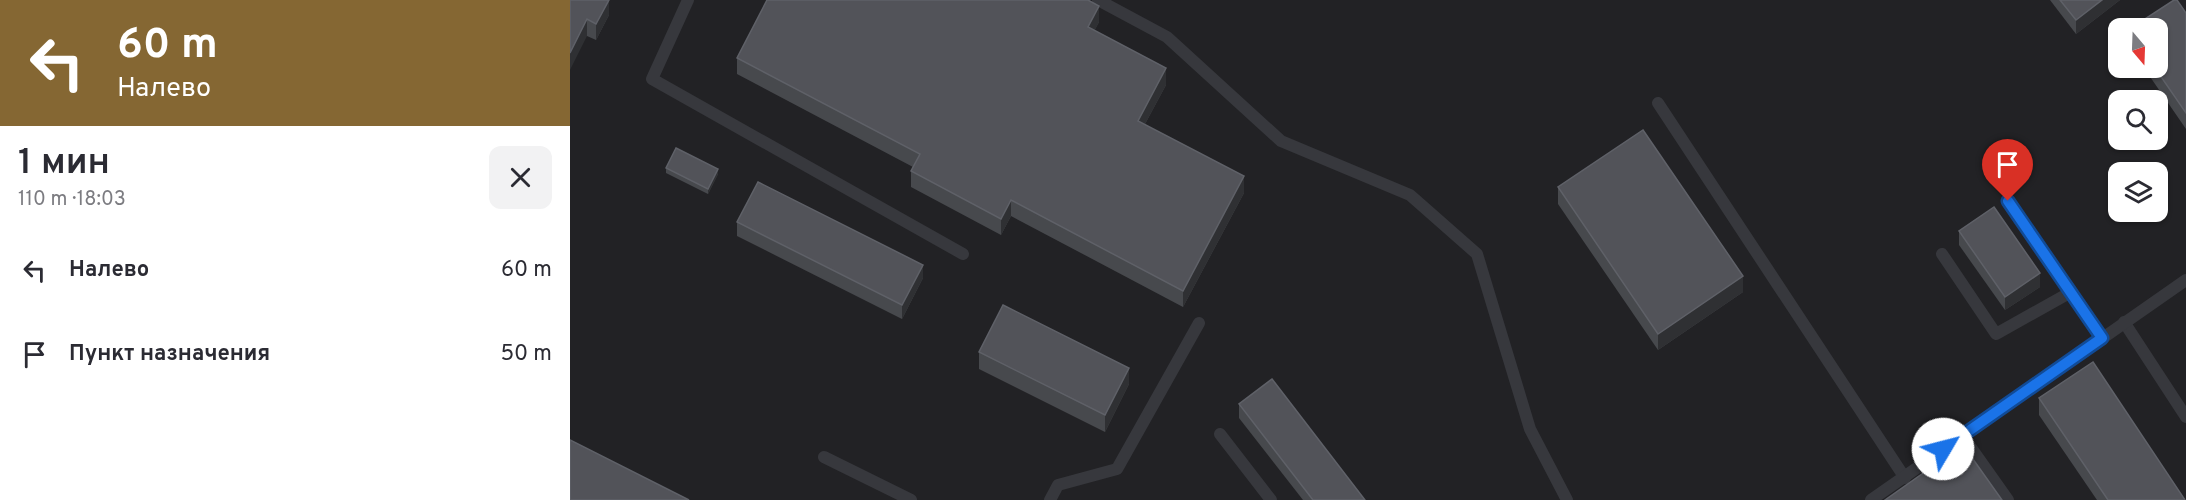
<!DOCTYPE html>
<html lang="ru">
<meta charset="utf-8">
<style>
body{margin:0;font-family:Overpass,sans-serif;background:#f2f2f3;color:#2b2b33;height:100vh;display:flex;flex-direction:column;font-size:22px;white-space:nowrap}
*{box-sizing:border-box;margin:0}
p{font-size:20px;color:#7c7c81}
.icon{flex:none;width:33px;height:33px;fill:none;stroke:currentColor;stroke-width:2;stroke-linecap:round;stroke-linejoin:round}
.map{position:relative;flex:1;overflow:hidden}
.details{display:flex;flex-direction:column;background:#fff;width:570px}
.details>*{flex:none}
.top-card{background:#856733;color:#fff;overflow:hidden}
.needle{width:39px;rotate:161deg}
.tools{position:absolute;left:1538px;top:18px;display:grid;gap:12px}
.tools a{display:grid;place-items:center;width:60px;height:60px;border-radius:12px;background:#fff;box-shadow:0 2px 4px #0004;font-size:30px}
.pin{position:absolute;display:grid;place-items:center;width:51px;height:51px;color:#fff;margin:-62px -26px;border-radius:50% 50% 50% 0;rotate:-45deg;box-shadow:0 0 6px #0007}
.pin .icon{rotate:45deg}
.me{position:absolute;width:66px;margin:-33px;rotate:53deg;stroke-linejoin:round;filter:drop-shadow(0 0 4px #0008)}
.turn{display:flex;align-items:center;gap:21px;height:126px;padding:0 18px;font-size:27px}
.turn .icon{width:78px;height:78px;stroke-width:2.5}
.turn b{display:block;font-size:42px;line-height:51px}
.round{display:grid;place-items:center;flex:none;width:63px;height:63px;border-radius:12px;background:#f2f2f3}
.summary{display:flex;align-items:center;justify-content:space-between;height:102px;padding:0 18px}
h1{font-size:36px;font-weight:600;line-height:45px}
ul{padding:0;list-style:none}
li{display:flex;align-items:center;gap:18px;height:84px;padding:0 18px}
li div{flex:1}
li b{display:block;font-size:22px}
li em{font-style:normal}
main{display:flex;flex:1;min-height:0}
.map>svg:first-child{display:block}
.built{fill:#222225;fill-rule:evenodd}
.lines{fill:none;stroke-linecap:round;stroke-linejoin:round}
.lane{stroke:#37383d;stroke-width:12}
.wall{fill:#47494d}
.shaded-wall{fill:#2f3033}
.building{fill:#525359;stroke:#5f6168;stroke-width:1.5}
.route-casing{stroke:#114b97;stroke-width:15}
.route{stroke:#1a73e8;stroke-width:10}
</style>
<main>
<section class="details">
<div class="top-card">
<div class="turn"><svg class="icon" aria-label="left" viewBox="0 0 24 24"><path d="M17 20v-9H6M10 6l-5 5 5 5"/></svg><div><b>60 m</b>Налево</div></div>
</div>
<div class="summary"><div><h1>1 мин</h1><p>110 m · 18:03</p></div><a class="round"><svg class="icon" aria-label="close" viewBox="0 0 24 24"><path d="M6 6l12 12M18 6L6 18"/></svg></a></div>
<ul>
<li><svg class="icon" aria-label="left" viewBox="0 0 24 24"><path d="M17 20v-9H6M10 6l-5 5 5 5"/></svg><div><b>Налево</b></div><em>60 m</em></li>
<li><svg class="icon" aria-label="arrive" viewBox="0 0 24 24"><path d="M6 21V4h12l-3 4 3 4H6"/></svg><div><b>Пункт назначения</b></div><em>50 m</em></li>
</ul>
</section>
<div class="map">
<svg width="1616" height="500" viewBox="0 0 1616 500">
<rect width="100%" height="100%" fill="#161618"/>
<path class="built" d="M 0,0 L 1616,0 L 1616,500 L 0,500 ZM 1548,28 L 1587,28 L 1587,68 L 1548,68 ZM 1548,100 L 1587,100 L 1587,140 L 1548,140 ZM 1548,172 L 1587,172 L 1587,212 L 1548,212 Z"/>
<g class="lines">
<g class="lane">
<path d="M 118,0 L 82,79 L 393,254"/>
<path d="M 528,0 L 597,37 L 711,141 L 840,195 L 907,254 L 960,429 L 997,500"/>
<path d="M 1088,103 L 1335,478"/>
<path d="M 1438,201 L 1531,337"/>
<path d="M 1372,254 L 1426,334 L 1501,292"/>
<path d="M 1554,322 L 1616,417"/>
<path d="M 650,434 L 701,500"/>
<path d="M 1392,435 L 1438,500"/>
<path d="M 254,457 L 341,500"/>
<path d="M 480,500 L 488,485 L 547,469 L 629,323"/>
<path d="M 1301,500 L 1616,280"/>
</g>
</g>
<g class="wall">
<path d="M 0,0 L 39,0 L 39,15 L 26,40 L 17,36 Z"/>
<path d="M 1480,0 L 1550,0 L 1506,34 Z"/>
<path d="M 1616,13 L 1616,129 L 1574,68 L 1587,68 Z"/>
<path d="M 529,22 L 524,31 L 596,85 L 575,124 L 674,193 L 613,307 L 441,216 L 431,235 L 341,187 L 341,171 L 343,167 L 167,74 L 167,58 Z"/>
<path d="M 96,168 L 148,174 L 138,194 L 96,173 Z"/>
<path d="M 988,187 L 1173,292 L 1088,350 L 988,204 Z"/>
<path d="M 167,222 L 353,278 L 332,319 L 167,236 Z"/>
<path d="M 1389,231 L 1470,287 L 1435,310 L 1389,245 Z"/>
<path d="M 409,352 L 559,384 L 535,432 L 409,369 Z"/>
<path d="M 1469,398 L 1615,500 L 1527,500 L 1469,415 Z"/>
<path d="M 669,404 L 795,500 L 733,500 L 669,418 Z"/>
</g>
<g class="shaded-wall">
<path d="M 39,0 L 39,15 L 26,40 L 26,24 Z"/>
<path d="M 1532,0 L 1550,0 L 1506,34 L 1506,20 Z"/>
<path d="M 529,6 L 529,22 L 518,44 L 518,27 Z"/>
<path d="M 17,19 L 17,36 L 0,70 L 0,53 Z"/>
<path d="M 596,68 L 596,85 L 568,137 L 568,121 Z"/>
<path d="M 148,169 L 148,174 L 138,194 L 138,189 Z"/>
<path d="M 674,176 L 674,193 L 613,307 L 613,291 Z"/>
<path d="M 441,200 L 441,216 L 431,235 L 431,219 Z"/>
<path d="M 353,265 L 353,278 L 332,319 L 332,305 Z"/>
<path d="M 1470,273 L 1470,287 L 1435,310 L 1435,297 Z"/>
<path d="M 1173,276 L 1173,292 L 1088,350 L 1088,334 Z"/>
<path d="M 559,368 L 559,384 L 535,432 L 535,415 Z"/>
</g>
<g class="building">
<path d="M 0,0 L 39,0 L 26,24 L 17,19 L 0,53 Z"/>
<path d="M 197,0 L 518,0 L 529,6 L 518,27 L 596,68 L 568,121 L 674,176 L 613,291 L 441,200 L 431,219 L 341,171 L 350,154 L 167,58 Z"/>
<path d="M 1490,0 L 1532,0 L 1506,20 Z"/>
<path d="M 1604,0 L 1607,0 L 1616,13 L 1616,113 L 1585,68 L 1587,68 L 1587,28 L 1561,28 Z"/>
<path d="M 1073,130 L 1173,276 L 1088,334 L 988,187 Z"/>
<path d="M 106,148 L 148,169 L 138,189 L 96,168 Z"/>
<path d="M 188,182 L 353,265 L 332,305 L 167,222 Z"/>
<path d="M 1424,207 L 1470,273 L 1435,297 L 1389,231 Z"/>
<path d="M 433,305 L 559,368 L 535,415 L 409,352 Z"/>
<path d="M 1523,362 L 1615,500 L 1538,500 L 1469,398 Z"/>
<path d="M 702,379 L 795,500 L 743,500 L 669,404 Z"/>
<path d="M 0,440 L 119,500 L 0,500 Z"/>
<path d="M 1393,445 L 1432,500 L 1315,500 Z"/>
</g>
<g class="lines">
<defs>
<path id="route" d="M 1373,449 L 1532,338 L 1438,201"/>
</defs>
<use href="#route" class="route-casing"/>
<use href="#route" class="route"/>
</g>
</svg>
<div class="tools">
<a><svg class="needle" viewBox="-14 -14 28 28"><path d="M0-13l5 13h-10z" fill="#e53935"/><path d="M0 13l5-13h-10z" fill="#7c7c81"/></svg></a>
<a><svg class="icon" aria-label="search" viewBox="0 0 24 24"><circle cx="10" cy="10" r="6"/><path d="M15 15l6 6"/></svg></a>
<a><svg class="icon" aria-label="layers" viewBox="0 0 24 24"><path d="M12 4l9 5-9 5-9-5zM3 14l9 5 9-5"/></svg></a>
</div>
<div class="pin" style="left:1438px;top:201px;background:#d93025"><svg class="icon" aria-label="arrive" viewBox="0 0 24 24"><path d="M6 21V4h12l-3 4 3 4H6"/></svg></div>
<svg class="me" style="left:1373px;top:449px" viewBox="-20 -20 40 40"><circle r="19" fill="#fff"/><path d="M0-13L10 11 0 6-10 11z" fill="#1a73e8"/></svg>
</div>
</main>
